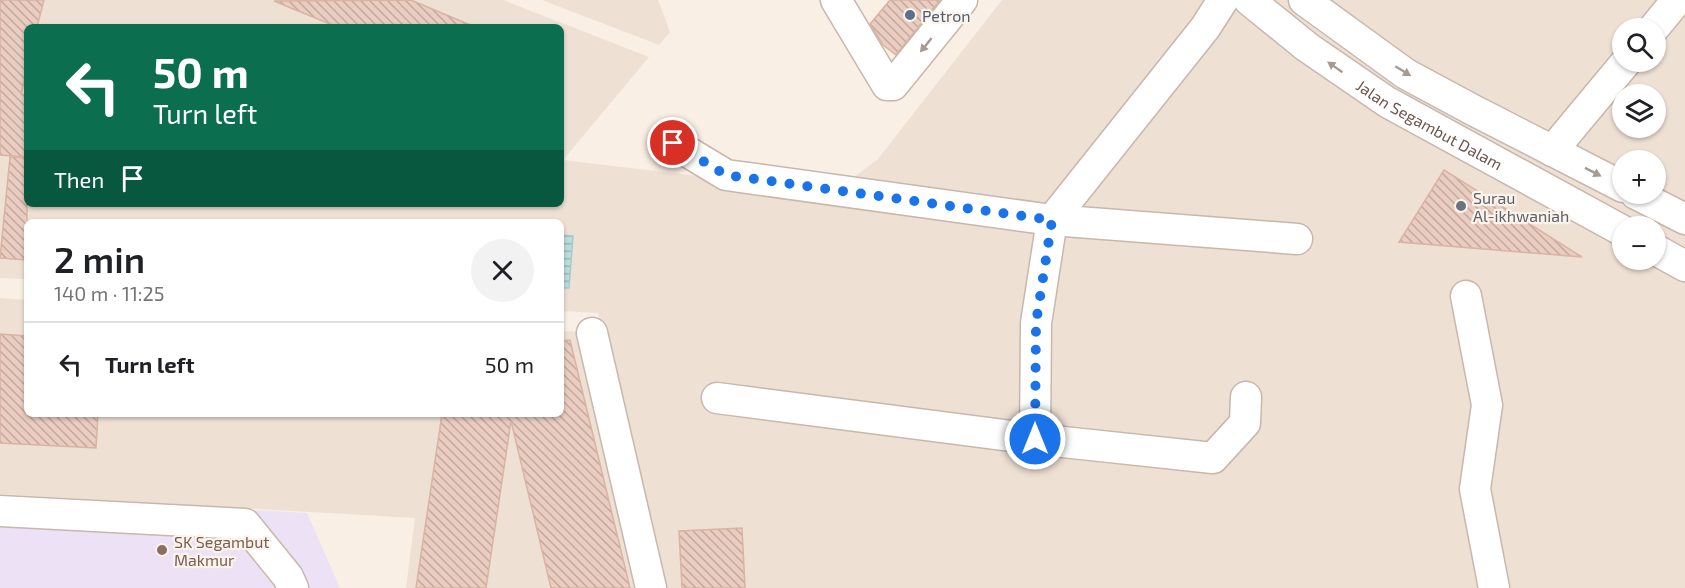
<!DOCTYPE html>
<meta charset="utf-8">
<style>
body{margin:0;font-family:"Exo 2",sans-serif;background:#f2f2f2;color:#202124;height:100vh;display:flex;flex-direction:column;font-size:22px;white-space:nowrap}
*{box-sizing:border-box;margin:0}
p{font-size:20px;color:#757577}
.icon{flex:none;width:33px;height:33px;fill:none;stroke:currentColor;stroke-width:2;stroke-linecap:round;stroke-linejoin:round}
.map{position:relative;flex:1;overflow:hidden}
.sheet{position:absolute;left:24px;top:219px;width:540px;height:198px;display:flex;flex-direction:column;background:#fff;border-radius:9px;box-shadow:0 2px 4px #0004}
.sheet>*{flex:none}
.banner{position:absolute;left:24px;top:24px;width:540px;height:183px;border-radius:9px;box-shadow:0 2px 4px #0004;background:#0b6e4f;color:#fff;overflow:hidden}
.fabs{position:absolute;left:1612px;top:18px;display:grid;gap:12px}
.fabs a{display:grid;place-items:center;width:54px;height:54px;border-radius:50%;background:#fff;box-shadow:0 2px 4px #0004;font-size:30px}
.pin{position:absolute;display:grid;place-items:center;width:51px;height:51px;color:#fff;margin:-26px;border:3px solid #fff;border-radius:50%;box-shadow:0 2px 6px #0007}
.me{position:absolute;width:66px;margin:-33px;rotate:0deg;stroke-linejoin:round;filter:drop-shadow(0 0 4px #0008)}
.turn{display:flex;align-items:center;gap:21px;height:126px;padding:0 30px;font-size:27px}
.turn .icon{width:78px;height:78px;stroke-width:2.5}
.turn b{display:block;font-size:42px;line-height:51px}
.then{display:flex;align-items:center;height:57px;padding:0 30px;background:#0003;gap:12px;font-size:22px}
.round{display:grid;place-items:center;flex:none;width:63px;height:63px;border-radius:32px;background:#f2f2f2}
.overview{display:flex;align-items:center;justify-content:space-between;height:102px;padding:0 30px}
h1{font-size:36px;font-weight:600;line-height:45px}
ul{padding:0;list-style:none}
li{display:flex;align-items:center;gap:18px;height:84px;padding:0 30px;border-top:2px solid #e0e0e0}
li div{flex:1}
li b{display:block;font-size:22px}
li em{font-style:normal}
.map>svg:first-child{display:block}
.residential{fill:#efe0d4;fill-rule:evenodd}
.education{fill:#ece1f5}
.water{fill:url(#water-rules);stroke:#a3cccf;stroke-width:1.5}
.building{fill:url(#building-back-hatch);stroke:#dab3a2;stroke-width:1.5}
.lines{fill:none;stroke-linecap:round;stroke-linejoin:round}
.minor-casing{stroke:#c8b7ac;stroke-width:33}
.minor{stroke:#fff;stroke-width:30}
.oneway{fill:#a79a94}
.route{stroke:#1a73e8;stroke-width:10;stroke-dasharray:0 18}
.service-dot{fill:#5c6f8a;stroke:#fcf3ea;stroke-width:2}
.worship-dot{fill:#6b7280;stroke:#fcf3ea;stroke-width:2}
.education-dot{fill:#8d6e63;stroke:#fcf3ea;stroke-width:2}
.labels{text-anchor:middle;dominant-baseline:central;stroke-width:4.5;stroke-linejoin:round;paint-order:stroke}
.service-label{font-size:16px;fill:#4e5e75;stroke:#fcf3ea;text-anchor:start}
.street-label{font-size:16px;fill:#6d564d;stroke:#fcf3ea}
.worship-label{font-size:16px;fill:#5b616d;stroke:#fcf3ea;text-anchor:start}
.education-label{font-size:16px;fill:#785e54;stroke:#fcf3ea;text-anchor:start}
</style>
<div class="map">
<svg width="1685" height="588" viewBox="0 0 1685 588">
<defs>
<pattern id="water-rules" width="6" height="5" patternUnits="userSpaceOnUse" patternTransform="scale(1.5)"><rect width="6" height="5" fill="#bcdddf"/><path d="M0 2.5h6" fill="none" stroke="#9db6b7"/></pattern>
<pattern id="building-back-hatch" width="6" height="6" patternUnits="userSpaceOnUse" patternTransform="scale(1.5)"><rect width="6" height="6" fill="#eacdc0"/><path d="M-1 5l2 2M0 0l6 6M5-1l2 2" fill="none" stroke="#c2a99e"/></pattern>
</defs>
<rect width="100%" height="100%" fill="#f9efe4"/>
<g class="residential">
<path d="M 0,0 L 503,0 L 649,57 L 563,160 L 834,192 L 878,159 L 1002,0 L 1685,0 L 1685,588 L 406,588 L 415,518 L 0,494 L 0,298 L 27,300 L 27,414 L 561,414 L 561,331 L 602,333 L 598,313 L 561,311 L 561,222 L 27,222 L 27,279 L 0,278 ZM 27,27 L 561,27 L 561,204 L 27,204 ZM 1623,28 L 1656,28 L 1656,62 L 1623,62 ZM 1623,94 L 1656,94 L 1656,128 L 1623,128 ZM 1623,160 L 1656,160 L 1656,194 L 1623,194 ZM 1623,226 L 1656,226 L 1656,260 L 1623,260 Z"/>
<path d="M 542,0 L 658,0 L 670,32 L 659,45 Z"/>
</g>
<path class="education" d="M 0,495 L 307,513 L 340,588 L 0,588 Z"/>
<path class="water" d="M 561,235 L 573,236 L 569,288 L 561,288 Z"/>
<g class="building">
<path d="M 0,0 L 44,0 L 37,27 L 27,27 L 27,70 L 21,94 L 27,95 L 27,157 L 0,155 Z"/>
<path d="M 411,0 L 475,27 L 337,27 L 274,1 Z"/>
<path d="M 890,0 L 940,0 L 896,55 L 883,45 L 870,24 Z"/>
<path d="M 10,157 L 27,158 L 27,260 L 0,258 Z"/>
<path d="M 1444,170 L 1582,257 L 1399,242 Z"/>
<path d="M 0,334 L 27,336 L 27,414 L 98,414 L 96,448 L 0,443 Z"/>
<path d="M 570,340 L 630,588 L 551,588 L 511,421 L 486,588 L 416,588 L 442,414 L 561,414 L 561,341 Z"/>
<path d="M 742,528 L 745,588 L 682,588 L 679,531 Z"/>
</g>
<g class="lines">
<defs>
<g id="minor">
<path d="M 836,0 L 887,85 L 893,85 L 962,0"/>
<path id="s1" d="M 1249,0 L 1307,47 L 1387,102 L 1623,231"/>
<path d="M 1304,0 L 1406,74 L 1473,110 L 1623,187"/>
<path d="M 1654,28 L 1677,0"/>
<path d="M 673,143 L 726,175 L 1052,220 L 1297,239"/>
<path d="M 1552,151 L 1626,62"/>
<path d="M 1636,194 L 1685,219"/>
<path d="M 1656,250 L 1685,266"/>
<path d="M 1466,296 L 1487,405 L 1475,489 L 1494,588"/>
<path d="M 592,333 L 651,588"/>
<path d="M 717,398 L 1035,439 L 1213,458 L 1245,423 L 1246,397"/>
<path d="M 1035,439 L 1036,323 L 1052,220 L 1205,28 L 1223,0"/>
<path d="M 0,511 L 245,524 L 288,577 L 293,588"/>
</g>
</defs>
<use href="#minor" class="minor-casing"/>
<use href="#minor" class="minor"/>
</g>
<defs><path id="oneway-solid" d="M-6-.8H1V-3.2L6.5 0L1 3.2V.8H-6Z" transform="scale(1.5)"/></defs>
<g class="oneway">
<use href="#oneway-solid" transform="translate(926 45) rotate(129)"/>
<use href="#oneway-solid" transform="translate(1335 67) rotate(-145)"/>
<use href="#oneway-solid" transform="translate(1403 71) rotate(32)"/>
<use href="#oneway-solid" transform="translate(1593 172) rotate(27)"/>
</g>
<g class="lines">
<path class="route" d="M 673,143 L 726,175 L 1052,220 L 1036,323 L 1035,439"/>
</g>
<circle class="service-dot" cx="910" cy="15" r="6"/>
<circle class="worship-dot" cx="1461" cy="206" r="6"/>
<circle class="education-dot" cx="162" cy="550" r="6"/>
<g class="labels">
<g class="service-label">
<text x="922" y="15">Petron</text>
</g>
<g class="street-label">
<text stroke="none"><textPath href="#s1" startOffset="220">Jalan Segambut Dalam</textPath></text>
</g>
<g class="worship-label">
<text x="1473" y="197">Surau<tspan x="1473" dy="18">Al-ikhwaniah</tspan></text>
</g>
<g class="education-label">
<text x="174" y="541">SK Segambut<tspan x="174" dy="18">Makmur</tspan></text>
</g>
</g>
</svg>
<div class="fabs">
<a><svg class="icon" aria-label="search" viewBox="0 0 24 24"><circle cx="10" cy="10" r="6"/><path d="M15 15l6 6"/></svg></a>
<a><svg class="icon" aria-label="layers" viewBox="0 0 24 24"><path d="M12 4l9 5-9 5-9-5zM3 14l9 5 9-5"/></svg></a>
<a>+</a>
<a>−</a>
</div>
<div class="pin" style="left:673px;top:143px;background:#d93025"><svg class="icon" aria-label="arrive" viewBox="0 0 24 24"><path d="M6 21V4h12l-3 4 3 4H6"/></svg></div>
<svg class="me" style="left:1035px;top:439px" viewBox="-20 -20 40 40"><circle r="17" fill="#1a73e8" stroke="#fff" stroke-width="3"/><path d="M0-11L8 9 0 5-8 9z" fill="#fff"/></svg>
<div class="banner">
<div class="turn"><svg class="icon" aria-label="left" viewBox="0 0 24 24"><path d="M17 20v-9H6M10 6l-5 5 5 5"/></svg><div><b>50 m</b>Turn left</div></div>
<div class="then">Then<svg class="icon" aria-label="arrive" viewBox="0 0 24 24"><path d="M6 21V4h12l-3 4 3 4H6"/></svg></div>
</div>
<section class="sheet">
<div class="overview"><div><h1>2 min</h1><p>140 m · 11:25</p></div><a class="round"><svg class="icon" aria-label="close" viewBox="0 0 24 24"><path d="M6 6l12 12M18 6L6 18"/></svg></a></div>
<ul>
<li><svg class="icon" aria-label="left" viewBox="0 0 24 24"><path d="M17 20v-9H6M10 6l-5 5 5 5"/></svg><div><b>Turn left</b></div><em>50 m</em></li>
</ul>
</section>
</div>
